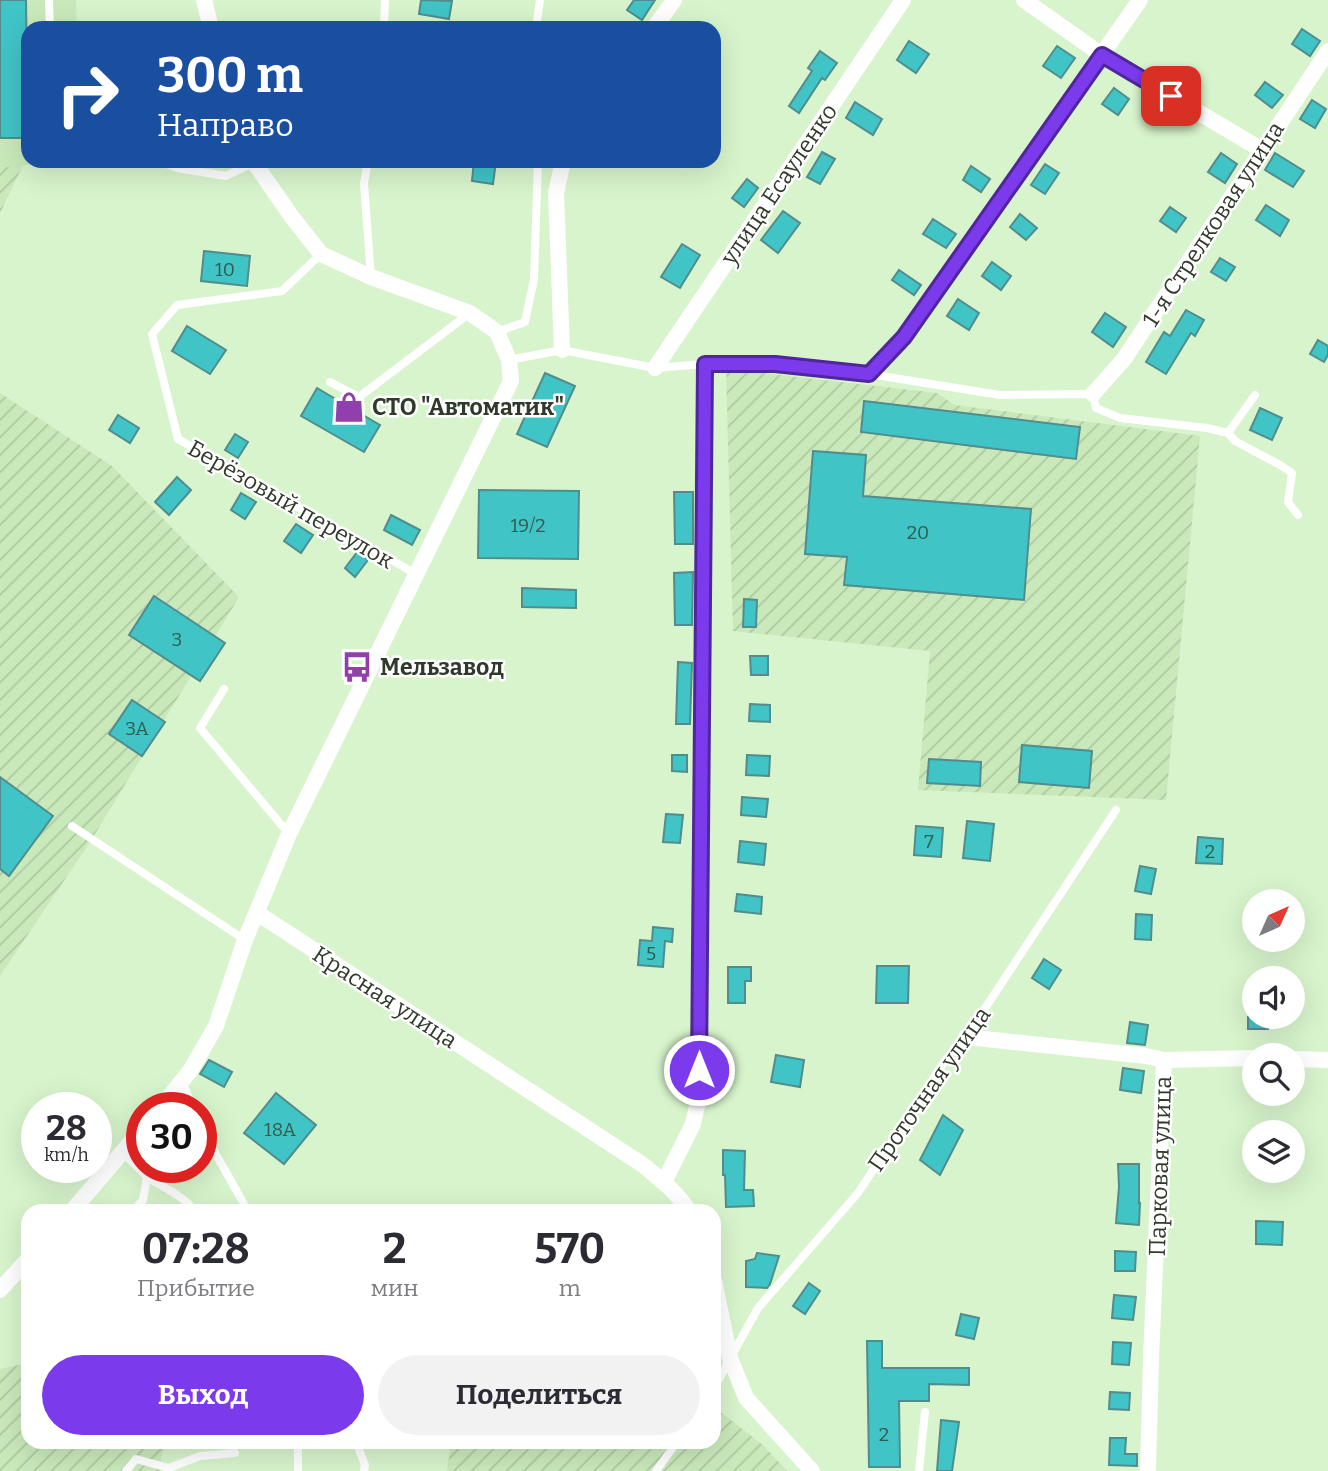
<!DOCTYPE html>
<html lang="ru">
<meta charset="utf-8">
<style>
body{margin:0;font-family:Bitter,serif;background:#f2f2f3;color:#2b2b33;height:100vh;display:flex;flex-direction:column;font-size:26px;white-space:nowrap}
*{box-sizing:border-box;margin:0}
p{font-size:23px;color:#7c7c81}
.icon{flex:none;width:38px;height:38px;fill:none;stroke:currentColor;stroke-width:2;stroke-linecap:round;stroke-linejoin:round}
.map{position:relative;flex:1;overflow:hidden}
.side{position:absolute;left:21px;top:1204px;width:700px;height:245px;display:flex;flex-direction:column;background:#fff;border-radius:21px;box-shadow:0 7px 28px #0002}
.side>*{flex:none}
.hud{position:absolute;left:21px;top:21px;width:700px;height:147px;border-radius:21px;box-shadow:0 7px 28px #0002;background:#1a4fa0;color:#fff;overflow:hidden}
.needle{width:46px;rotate:45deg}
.tools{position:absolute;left:1242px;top:889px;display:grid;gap:14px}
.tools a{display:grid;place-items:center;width:63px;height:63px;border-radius:50%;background:#fff;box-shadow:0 7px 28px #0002;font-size:35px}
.speed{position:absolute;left:21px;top:1092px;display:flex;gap:14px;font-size:35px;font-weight:700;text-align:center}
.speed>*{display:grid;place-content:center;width:91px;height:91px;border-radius:50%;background:#fff;box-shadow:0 7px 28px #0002;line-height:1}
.speed small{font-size:18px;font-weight:400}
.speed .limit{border:10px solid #d22;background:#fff;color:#111}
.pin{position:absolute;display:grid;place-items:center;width:60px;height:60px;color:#fff;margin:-30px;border-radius:14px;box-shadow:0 4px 10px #0006}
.me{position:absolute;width:77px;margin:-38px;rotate:0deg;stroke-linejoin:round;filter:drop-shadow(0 0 5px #0008)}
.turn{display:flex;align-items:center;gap:24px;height:147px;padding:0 21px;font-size:32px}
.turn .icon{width:91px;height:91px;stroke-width:2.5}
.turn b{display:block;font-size:49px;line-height:60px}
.eta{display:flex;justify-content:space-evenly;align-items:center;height:119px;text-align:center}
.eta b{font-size:42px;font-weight:700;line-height:49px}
.cta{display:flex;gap:14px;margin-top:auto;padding:14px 21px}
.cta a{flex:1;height:80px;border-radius:42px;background:#7c3aed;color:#fff;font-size:28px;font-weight:700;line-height:80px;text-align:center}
.cta a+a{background:#f2f2f3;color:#2b2b33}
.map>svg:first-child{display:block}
.built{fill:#c9e9bb}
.industrial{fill:url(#industrial-furrows)}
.building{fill:#40c4c6;stroke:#528c8d;stroke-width:2}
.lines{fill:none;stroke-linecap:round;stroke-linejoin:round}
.lane{stroke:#fff;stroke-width:8}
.street{stroke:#fff;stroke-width:16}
.route-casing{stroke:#51269a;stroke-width:18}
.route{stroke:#7c3aed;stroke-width:12}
.labels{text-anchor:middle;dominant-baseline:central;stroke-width:5;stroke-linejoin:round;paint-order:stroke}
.number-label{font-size:19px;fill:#335c51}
.street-label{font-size:23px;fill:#2f3a2a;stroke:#fff}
.poi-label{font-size:23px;font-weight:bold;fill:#2f3a2a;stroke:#fff;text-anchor:start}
</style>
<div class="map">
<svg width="1328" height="1471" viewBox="0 0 1328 1471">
<defs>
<pattern id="industrial-furrows" width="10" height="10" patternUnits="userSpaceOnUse" patternTransform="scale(1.75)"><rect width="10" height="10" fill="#c9e9bb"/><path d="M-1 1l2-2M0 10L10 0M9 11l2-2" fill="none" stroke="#adc9a1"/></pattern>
</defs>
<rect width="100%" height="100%" fill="#d7f4cc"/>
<path class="built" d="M 0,0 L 76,0 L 77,28 L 28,28 L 28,161 L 63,161 L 0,168 Z"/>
<g class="industrial">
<path d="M 23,165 L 0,213 L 0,168 Z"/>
<path d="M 726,369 L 937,393 L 955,405 L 1200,436 L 1166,800 L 918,790 L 930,651 L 733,631 Z"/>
<path d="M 0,393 L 112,466 L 239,597 L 92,839 L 0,976 Z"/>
<path d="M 28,1363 L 28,1442 L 166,1442 L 161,1457 L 161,1471 L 0,1471 L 0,1369 Z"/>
<path d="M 714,1407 L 764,1446 L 787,1471 L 447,1471 L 451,1442 L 714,1442 Z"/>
</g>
<g class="building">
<path d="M 0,0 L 26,0 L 28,138 L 0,138 Z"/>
<path d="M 421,0 L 452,1 L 449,19 L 419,14 Z"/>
<path d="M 634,0 L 655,0 L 642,20 L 627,10 Z"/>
<path d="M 1302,29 L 1320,41 L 1310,56 L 1292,44 Z"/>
<path d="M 909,41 L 929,54 L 916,73 L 897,60 Z"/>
<path d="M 1057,46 L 1075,58 L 1061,78 L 1043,66 Z"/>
<path d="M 820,51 L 837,63 L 825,80 L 822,78 L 799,113 L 789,106 L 812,71 L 808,68 Z"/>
<path d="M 1265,82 L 1283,95 L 1272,108 L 1255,95 Z"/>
<path d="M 1114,88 L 1129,99 L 1118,115 L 1102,104 Z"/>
<path d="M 1312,100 L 1326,109 L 1315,128 L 1300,119 Z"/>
<path d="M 855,102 L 882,119 L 873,135 L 846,118 Z"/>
<path d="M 822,152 L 835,159 L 820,184 L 807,177 Z"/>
<path d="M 1221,153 L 1237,164 L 1225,183 L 1208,172 Z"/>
<path d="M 1275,153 L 1304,171 L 1293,187 L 1265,170 Z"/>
<path d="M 474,161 L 496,161 L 493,184 L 472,181 Z"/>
<path d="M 1045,164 L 1059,173 L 1045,194 L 1031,185 Z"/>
<path d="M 971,166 L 990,179 L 981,192 L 963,180 Z"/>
<path d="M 747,179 L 758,188 L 744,207 L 732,198 Z"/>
<path d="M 1266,205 L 1289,220 L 1280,236 L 1256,220 Z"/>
<path d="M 1170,207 L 1186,218 L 1176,232 L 1160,221 Z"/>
<path d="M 783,211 L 800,223 L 778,253 L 761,240 Z"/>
<path d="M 1020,214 L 1037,228 L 1026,240 L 1010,227 Z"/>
<path d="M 933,219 L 956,234 L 946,248 L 923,234 Z"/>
<path d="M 682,244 L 700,255 L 680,288 L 661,277 Z"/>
<path d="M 204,251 L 250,256 L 247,286 L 201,281 Z"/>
<path d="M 1220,258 L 1235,267 L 1226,281 L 1211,272 Z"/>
<path d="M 992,262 L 1011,276 L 1001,290 L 982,276 Z"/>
<path d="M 899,270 L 921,285 L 914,295 L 892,280 Z"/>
<path d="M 958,299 L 979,313 L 969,330 L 947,316 Z"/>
<path d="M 1186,310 L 1204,320 L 1195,336 L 1191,333 L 1166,374 L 1146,362 L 1164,332 L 1170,336 Z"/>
<path d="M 1105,313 L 1126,327 L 1113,347 L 1092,332 Z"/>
<path d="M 187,326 L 226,350 L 210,374 L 172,351 Z"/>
<path d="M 1318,340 L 1328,346 L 1328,355 L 1324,362 L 1310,354 Z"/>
<path d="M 545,373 L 575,386 L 547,447 L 517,434 Z"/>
<path d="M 317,388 L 380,425 L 364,452 L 301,416 Z"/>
<path d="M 864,401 L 1080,427 L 1076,459 L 861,432 Z"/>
<path d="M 1260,408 L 1282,418 L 1272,440 L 1250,430 Z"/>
<path d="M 118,415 L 139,428 L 130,443 L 109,430 Z"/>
<path d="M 235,434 L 248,442 L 238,458 L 225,450 Z"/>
<path d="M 813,451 L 866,455 L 863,496 L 1031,509 L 1024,600 L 844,585 L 847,557 L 805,554 Z"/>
<path d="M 177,477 L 191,490 L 169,515 L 155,502 Z"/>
<path d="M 479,490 L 579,491 L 578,559 L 478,558 Z"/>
<path d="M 674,492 L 693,492 L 693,544 L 675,544 Z"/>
<path d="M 241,493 L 256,502 L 245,519 L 231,510 Z"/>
<path d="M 391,515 L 420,530 L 412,545 L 384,530 Z"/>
<path d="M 296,524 L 313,535 L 301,553 L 284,541 Z"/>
<path d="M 358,551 L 368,560 L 355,577 L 345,568 Z"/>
<path d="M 693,572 L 692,625 L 675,625 L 674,573 Z"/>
<path d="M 522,588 L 576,590 L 576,608 L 522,607 Z"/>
<path d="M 154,596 L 225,643 L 200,681 L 129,635 Z"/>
<path d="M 744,599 L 757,600 L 756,627 L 743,627 Z"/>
<path d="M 750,656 L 768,656 L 768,675 L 751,675 Z"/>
<path d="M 678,662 L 692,663 L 690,724 L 676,724 Z"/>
<path d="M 132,700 L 165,722 L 142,756 L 109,734 Z"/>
<path d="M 750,704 L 770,705 L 770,722 L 749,721 Z"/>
<path d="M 1022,745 L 1092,751 L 1089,788 L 1019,782 Z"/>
<path d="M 672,755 L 687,755 L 687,772 L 672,771 Z"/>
<path d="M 747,755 L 770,756 L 769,776 L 746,775 Z"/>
<path d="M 929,759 L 981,762 L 980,786 L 927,783 Z"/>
<path d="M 0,777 L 53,816 L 9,876 L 0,869 Z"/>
<path d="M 742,797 L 768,799 L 766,817 L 741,815 Z"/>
<path d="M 666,814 L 683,815 L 680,843 L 663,842 Z"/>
<path d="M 967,821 L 994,824 L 990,861 L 963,858 Z"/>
<path d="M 916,826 L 943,828 L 941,857 L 914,855 Z"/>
<path d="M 1198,837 L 1223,839 L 1222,864 L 1196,863 Z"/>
<path d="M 740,841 L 766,844 L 764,865 L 738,862 Z"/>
<path d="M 1140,866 L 1156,869 L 1151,894 L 1135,891 Z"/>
<path d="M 737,894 L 762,897 L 761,914 L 735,911 Z"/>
<path d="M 1136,914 L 1152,915 L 1151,940 L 1135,939 Z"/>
<path d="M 653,927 L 673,929 L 672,942 L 665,941 L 663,967 L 638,965 L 640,940 L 652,941 Z"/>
<path d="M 1044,959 L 1061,970 L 1049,989 L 1032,978 Z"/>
<path d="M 877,966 L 909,966 L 908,1003 L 876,1003 Z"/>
<path d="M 728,967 L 751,967 L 751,981 L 745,981 L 745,1003 L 728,1003 Z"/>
<path d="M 1248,1017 L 1267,1017 L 1268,1029 L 1248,1029 Z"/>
<path d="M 1130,1022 L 1148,1025 L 1145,1045 L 1127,1043 Z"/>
<path d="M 776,1055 L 804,1060 L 800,1087 L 771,1082 Z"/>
<path d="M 209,1060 L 232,1072 L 224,1087 L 200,1074 Z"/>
<path d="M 1123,1068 L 1144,1071 L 1141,1093 L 1120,1090 Z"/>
<path d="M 276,1093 L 316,1125 L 284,1164 L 244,1133 Z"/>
<path d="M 943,1115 L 963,1130 L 940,1175 L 920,1160 Z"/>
<path d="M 723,1150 L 745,1151 L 744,1190 L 753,1190 L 754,1206 L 726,1207 L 725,1175 L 723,1175 Z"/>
<path d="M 1118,1164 L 1139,1164 L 1139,1203 L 1140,1203 L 1139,1225 L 1116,1223 L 1119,1187 Z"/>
<path d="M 1256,1221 L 1283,1222 L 1282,1245 L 1256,1244 Z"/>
<path d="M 1115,1251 L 1136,1252 L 1135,1271 L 1115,1271 Z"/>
<path d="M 757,1253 L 779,1256 L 770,1284 L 767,1288 L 746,1287 L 746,1261 L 755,1259 Z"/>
<path d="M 809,1283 L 820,1291 L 805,1314 L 793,1306 Z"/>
<path d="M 1114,1295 L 1136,1297 L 1133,1320 L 1112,1318 Z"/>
<path d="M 961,1314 L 979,1318 L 974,1339 L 956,1335 Z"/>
<path d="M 867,1341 L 882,1341 L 882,1368 L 969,1368 L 969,1385 L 929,1384 L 929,1401 L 899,1401 L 900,1467 L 869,1467 Z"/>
<path d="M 1113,1342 L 1131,1343 L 1129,1365 L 1112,1364 Z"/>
<path d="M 1110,1392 L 1130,1393 L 1129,1410 L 1109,1409 Z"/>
<path d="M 941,1420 L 959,1422 L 952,1471 L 937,1471 Z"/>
<path d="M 1110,1438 L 1126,1438 L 1125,1454 L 1137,1454 L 1137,1466 L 1109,1465 Z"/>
</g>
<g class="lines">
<g class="lane">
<path d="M 49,0 L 50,28"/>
<path d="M 384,28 L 385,0"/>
<path d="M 536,28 L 540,0"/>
<path d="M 159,161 L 177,168 L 226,176 L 253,163"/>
<path d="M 368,161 L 364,183 L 371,277"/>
<path d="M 321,254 L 282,291 L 177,305 L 152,334 L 178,439 L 416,574"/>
<path d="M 497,332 L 525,322 L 534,279 L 538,161"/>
<path d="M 509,360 L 562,350 L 655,368 L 705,364 L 775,364 L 869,374 L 1000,395 L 1093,394 L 1096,408 L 1120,418 L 1207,428 L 1228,433 L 1235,441 L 1280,465 L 1292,473 L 1288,502 L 1298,515"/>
<path d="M 330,382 L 359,397 L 470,313"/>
<path d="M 1228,433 L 1255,395"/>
<path d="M 224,689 L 200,728 L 289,834"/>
<path d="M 72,826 L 245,940"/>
<path d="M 182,1081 L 193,1108"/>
<path d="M 201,1128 L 248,1211"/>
<path d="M 122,1152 L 147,1177 L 143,1200 L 133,1211"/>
<path d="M 147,1177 C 163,1187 183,1196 195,1211"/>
<path d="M 714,1388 L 758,1308 L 858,1193 L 944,1062 L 966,1037 L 1116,810"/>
<path d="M 298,1442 L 298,1471"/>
<path d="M 356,1442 L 365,1465 L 364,1471"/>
<path d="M 126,1471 L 136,1459 L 169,1468 L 200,1456 L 235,1453"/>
<path d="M 656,1471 L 677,1442"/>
<path d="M 919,1471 L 925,1412"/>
</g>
<g class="street">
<path d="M 204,0 L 211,28"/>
<path d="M 1024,0 L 1102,55 L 1262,150"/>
<path d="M 654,28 L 674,0"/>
<path d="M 562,350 L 556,193 L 563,161"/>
<path d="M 655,368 L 903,0"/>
<path d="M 869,374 L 904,337 L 1140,0"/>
<path d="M 1093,394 L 1124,359 L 1328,51"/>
<path d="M 257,913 L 643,1165 C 660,1179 677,1192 689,1211"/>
<path d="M 966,1037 L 1146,1056 L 1164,1060 L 1151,1358 L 1148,1471"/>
<path d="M 1293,1059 L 1328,1060"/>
<path d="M 1164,1060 L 1255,1058"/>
<path d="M 160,1108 L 190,1071 L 216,1026 L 245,940 L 289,834 L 511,381 L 509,360 L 497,332 L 470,313 L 371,277 L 321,254 L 292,217 L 253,161"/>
<path d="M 664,1182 L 693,1124 L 699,1097 L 705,364"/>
<path d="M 72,1211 L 142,1129"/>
<path d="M 714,1280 L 730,1358 L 746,1398 L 812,1471"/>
<path d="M 0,1290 L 28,1259"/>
</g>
</g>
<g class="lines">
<defs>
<path id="route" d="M 699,1070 L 705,364 L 775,364 L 869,374 L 904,337 L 1102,55 L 1171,96"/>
</defs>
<use href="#route" class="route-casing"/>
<use href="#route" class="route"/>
</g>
<defs>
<symbol id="shop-bare" viewBox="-9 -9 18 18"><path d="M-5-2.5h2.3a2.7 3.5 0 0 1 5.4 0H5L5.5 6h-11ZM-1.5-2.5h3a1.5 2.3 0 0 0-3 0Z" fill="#923fae" stroke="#fff" stroke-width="2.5" paint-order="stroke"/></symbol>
<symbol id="bus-bare" viewBox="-9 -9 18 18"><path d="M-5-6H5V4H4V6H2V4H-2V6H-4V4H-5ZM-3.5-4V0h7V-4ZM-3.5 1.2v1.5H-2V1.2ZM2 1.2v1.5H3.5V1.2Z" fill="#923fae" stroke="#fff" stroke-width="2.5" paint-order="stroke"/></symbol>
</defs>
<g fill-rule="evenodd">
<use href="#shop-bare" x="327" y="385" width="44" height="44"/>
<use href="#bus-bare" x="335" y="645" width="44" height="44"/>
</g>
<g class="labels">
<g class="number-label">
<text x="225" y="269">10</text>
<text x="528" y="525">19/2</text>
<text x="918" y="532">20</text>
<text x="177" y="639">3</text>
<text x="137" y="728">3А</text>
<text x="929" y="841">7</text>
<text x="1210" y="851">2</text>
<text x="651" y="953">5</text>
<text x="280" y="1129">18А</text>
<text x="884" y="1434">2</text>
</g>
<g class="street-label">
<text transform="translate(779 184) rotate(-56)">улица Есауленко</text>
<text transform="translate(1213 224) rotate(-57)">1-я Стрелковая улица</text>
<text transform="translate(291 504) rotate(30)">Берёзовый переулок</text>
<text transform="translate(385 997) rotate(33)">Красная улица</text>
<text transform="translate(929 1089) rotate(-55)">Проточная улица</text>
<text transform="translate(1160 1166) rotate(-88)">Парковая улица</text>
</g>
<g class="poi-label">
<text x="372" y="407">СТО "Автоматик"</text>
<text x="380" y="667">Мельзавод</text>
</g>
</g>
</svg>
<div class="tools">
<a><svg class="needle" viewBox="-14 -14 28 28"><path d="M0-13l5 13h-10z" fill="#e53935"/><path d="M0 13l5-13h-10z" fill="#7c7c81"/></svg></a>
<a><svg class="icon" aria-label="sound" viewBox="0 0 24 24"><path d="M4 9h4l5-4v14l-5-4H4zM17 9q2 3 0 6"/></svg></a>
<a><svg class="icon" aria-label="search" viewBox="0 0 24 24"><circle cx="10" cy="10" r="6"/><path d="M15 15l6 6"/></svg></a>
<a><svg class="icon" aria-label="layers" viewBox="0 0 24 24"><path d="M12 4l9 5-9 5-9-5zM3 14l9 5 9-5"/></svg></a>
</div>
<div class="speed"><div>28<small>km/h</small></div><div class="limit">30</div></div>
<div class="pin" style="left:1171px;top:96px;background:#d93025"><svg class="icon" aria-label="arrive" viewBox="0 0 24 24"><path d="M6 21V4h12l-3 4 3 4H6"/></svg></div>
<svg class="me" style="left:699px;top:1070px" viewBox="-20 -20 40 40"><circle r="17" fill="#7c3aed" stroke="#fff" stroke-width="3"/><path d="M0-11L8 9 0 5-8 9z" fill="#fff"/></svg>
<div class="hud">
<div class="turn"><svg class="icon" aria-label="right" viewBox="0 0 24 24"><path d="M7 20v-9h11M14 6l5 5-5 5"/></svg><div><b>300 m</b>Направо</div></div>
</div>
<section class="side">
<div class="eta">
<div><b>07:28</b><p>Прибытие</p></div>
<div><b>2</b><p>мин</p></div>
<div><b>570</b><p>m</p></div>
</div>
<div class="cta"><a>Выход</a><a>Поделиться</a></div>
</section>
</div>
